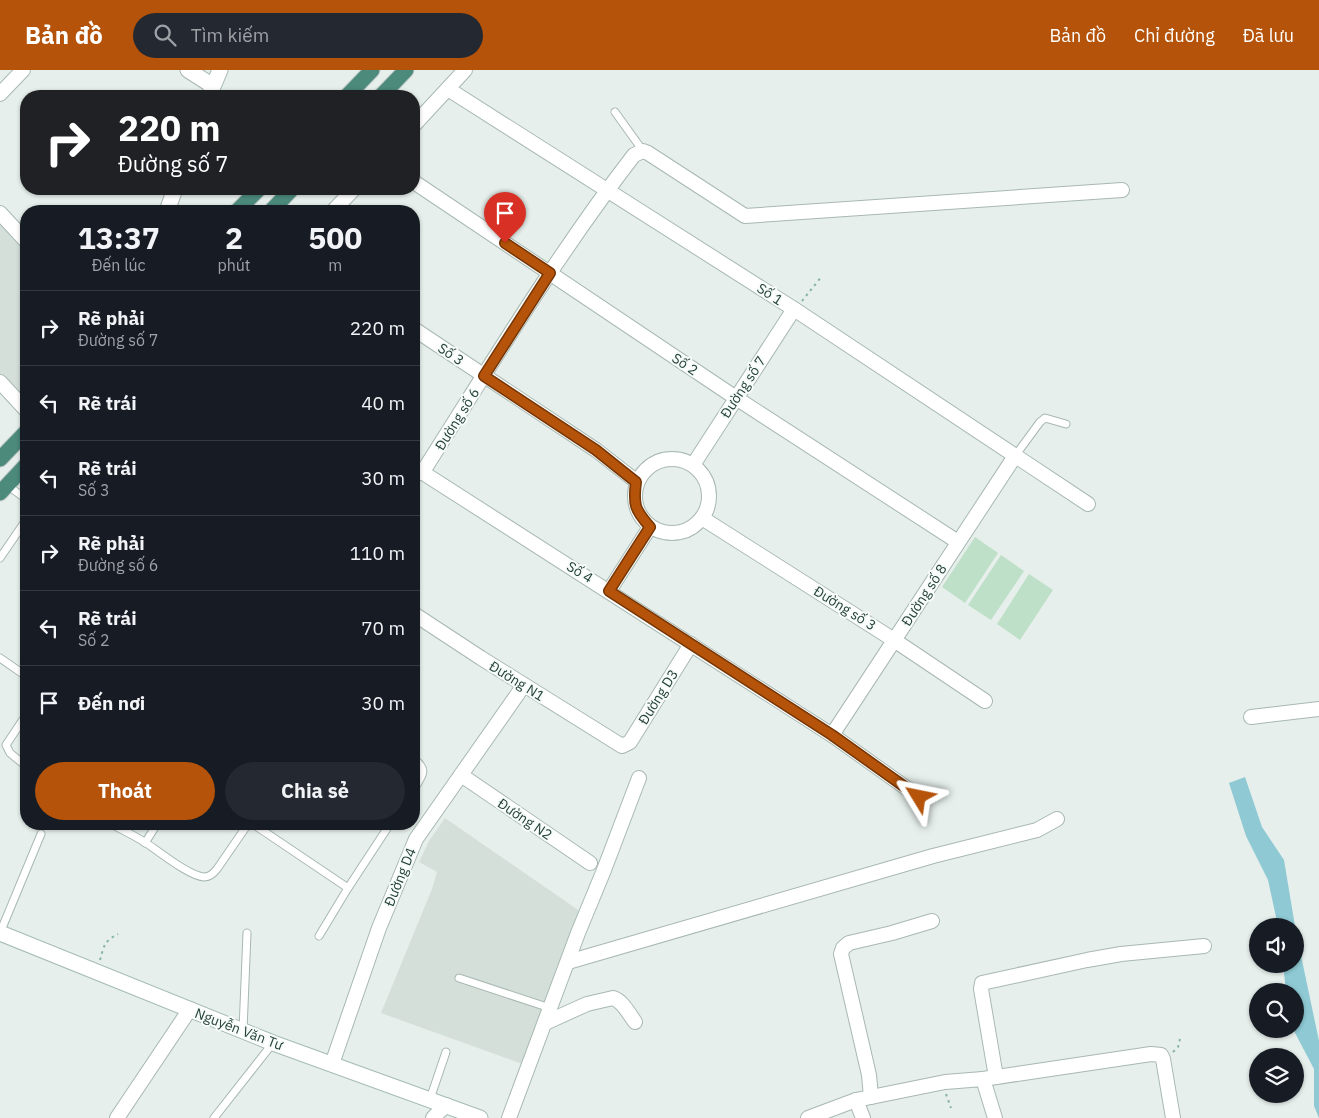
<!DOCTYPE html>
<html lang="vi">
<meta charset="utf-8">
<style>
body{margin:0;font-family:"IBM Plex Sans",sans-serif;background:#242831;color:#f1f3f6;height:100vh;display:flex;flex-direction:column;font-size:19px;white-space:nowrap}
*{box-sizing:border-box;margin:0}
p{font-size:16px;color:#9ea1a6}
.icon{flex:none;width:28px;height:28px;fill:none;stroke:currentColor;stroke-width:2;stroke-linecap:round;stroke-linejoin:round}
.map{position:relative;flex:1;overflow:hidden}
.side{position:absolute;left:20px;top:135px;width:400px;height:625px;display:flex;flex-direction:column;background:#171b24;border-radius:20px;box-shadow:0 1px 4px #0004}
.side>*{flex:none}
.top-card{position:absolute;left:20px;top:20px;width:400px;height:105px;border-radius:20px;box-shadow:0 1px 4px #0004;background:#202124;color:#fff;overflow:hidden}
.tools{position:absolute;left:1249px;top:848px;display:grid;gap:10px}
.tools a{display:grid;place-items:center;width:55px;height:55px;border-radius:50%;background:#171b24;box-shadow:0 1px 4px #0004;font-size:25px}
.pin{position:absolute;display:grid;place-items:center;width:42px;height:42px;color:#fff;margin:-51px -21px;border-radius:50% 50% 50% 0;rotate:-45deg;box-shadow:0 0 5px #0007}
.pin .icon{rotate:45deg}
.me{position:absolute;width:55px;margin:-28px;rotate:305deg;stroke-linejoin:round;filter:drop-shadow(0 0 4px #0008)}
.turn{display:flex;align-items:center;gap:18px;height:105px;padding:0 15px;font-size:22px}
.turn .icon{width:65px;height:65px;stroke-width:2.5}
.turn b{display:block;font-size:35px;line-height:42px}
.eta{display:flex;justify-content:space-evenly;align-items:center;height:85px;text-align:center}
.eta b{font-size:30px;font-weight:700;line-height:35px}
.primary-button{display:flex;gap:10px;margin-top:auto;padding:10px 15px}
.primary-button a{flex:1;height:58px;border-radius:30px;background:#b45309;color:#fff;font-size:20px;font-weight:700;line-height:58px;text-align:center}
.primary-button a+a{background:#242831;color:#f1f3f6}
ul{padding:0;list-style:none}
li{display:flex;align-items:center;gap:15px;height:75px;padding:0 15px;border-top:1px solid #363941}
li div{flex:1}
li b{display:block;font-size:19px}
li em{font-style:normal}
header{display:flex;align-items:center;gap:30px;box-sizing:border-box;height:70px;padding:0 25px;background:#b45309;color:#fff}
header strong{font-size:24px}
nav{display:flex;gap:28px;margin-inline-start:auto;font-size:18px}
.search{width:350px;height:45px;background:#242831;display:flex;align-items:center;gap:12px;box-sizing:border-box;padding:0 18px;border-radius:28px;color:#9ea1a6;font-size:19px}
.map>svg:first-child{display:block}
.built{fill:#d4dfda}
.green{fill:#bfe0c8}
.water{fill:#8ec9d4}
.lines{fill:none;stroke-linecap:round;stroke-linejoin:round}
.service-casing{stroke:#a8b8b2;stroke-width:9}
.minor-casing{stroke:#a8b8b2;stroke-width:16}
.tertiary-casing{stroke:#a8b8b2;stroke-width:17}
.secondary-casing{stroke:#a4bbb3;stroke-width:17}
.trunk-casing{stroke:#c2cac8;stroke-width:17}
.path{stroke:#86b3a5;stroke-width:2;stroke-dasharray:2.5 4;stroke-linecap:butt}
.service{stroke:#fff;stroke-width:7}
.minor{stroke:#fff;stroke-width:14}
.tertiary{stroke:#fff;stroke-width:15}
.secondary{stroke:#fff;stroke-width:15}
.trunk{stroke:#4c8a7c;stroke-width:15}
.route-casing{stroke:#753606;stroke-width:12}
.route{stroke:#b45309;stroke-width:9}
.labels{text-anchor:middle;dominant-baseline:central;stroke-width:4;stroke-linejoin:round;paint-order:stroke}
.street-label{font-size:14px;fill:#24423a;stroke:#f7fbf9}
</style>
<header>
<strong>Bản đồ</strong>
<div class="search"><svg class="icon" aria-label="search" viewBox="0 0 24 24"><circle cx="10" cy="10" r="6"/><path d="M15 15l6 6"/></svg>Tìm kiếm</div>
<nav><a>Bản đồ</a><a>Chỉ đường</a><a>Đã lưu</a></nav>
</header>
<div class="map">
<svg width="1319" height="1048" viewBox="0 0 1319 1048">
<rect width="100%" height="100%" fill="#e6efeb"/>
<g class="built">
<path d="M 0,145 L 26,174 L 26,330 L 21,328 L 0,305 Z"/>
<path d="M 445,748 L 581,842 L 525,995 L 381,943 L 432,819 L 437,802 L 419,792 L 429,771 Z"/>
</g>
<g class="green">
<path d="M 975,467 L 998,483 L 965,533 L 942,517 Z"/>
<path d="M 1001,485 L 1024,501 L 991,550 L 968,535 Z"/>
<path d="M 1029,504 L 1053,520 L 1020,570 L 997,554 Z"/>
</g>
<g class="water">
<path d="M 1245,707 L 1262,757 L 1284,790 L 1295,856 L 1278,856 L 1268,810 L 1246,766 L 1229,713 Z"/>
<path d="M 1295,857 L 1319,971 L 1319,1048 L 1314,1036 L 1314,999 L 1293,959 L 1295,959 L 1295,921 L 1286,921 L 1283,894 L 1295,894 Z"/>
</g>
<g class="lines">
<defs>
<g id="service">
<path d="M 615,42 L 643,81"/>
<path d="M 1015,386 L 1040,352 L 1045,348 L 1066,354"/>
<path d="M 7,415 L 26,429"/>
<path d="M 0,488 L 26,450"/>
<path d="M 0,588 L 26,606"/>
<path d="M 26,645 L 6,675 L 10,683 L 26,696"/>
<path d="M 414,689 C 429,700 422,706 414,719"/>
<path d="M 111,754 C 123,760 135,766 146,773 C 160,782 189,806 204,807 C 210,807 214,803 217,799 L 248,754"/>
<path d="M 253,754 L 348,818"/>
<path d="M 145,773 L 157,754"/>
<path d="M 0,863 L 41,764"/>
<path d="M 319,866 L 348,818 L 390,754"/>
<path d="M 459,908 L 550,938"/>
<path d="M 243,960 L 247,863"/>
<path d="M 430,1029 L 446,982"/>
<path d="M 214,1048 L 273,973"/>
</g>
<g id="minor">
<path d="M 448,19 L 794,239 L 1088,434"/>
<path d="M 0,24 L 23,0"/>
<path d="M 414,55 L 465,0"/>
<path d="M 414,112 L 736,328 L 958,472"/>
<path d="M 333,141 L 354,119"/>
<path d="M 0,143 L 26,171"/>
<path d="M 414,259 L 596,380 L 637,412"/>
<path d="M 0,312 L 26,340"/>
<circle cx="672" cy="426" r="37"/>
<path d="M 693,395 L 794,239"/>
<path d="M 414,397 L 832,665 L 919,727"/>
<path d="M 422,403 C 491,295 556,186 634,85 L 643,81 L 648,83 L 745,146 L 1122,120"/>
<path d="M 702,448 L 894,570 L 985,631"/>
<path d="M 609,521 L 650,457"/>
<path d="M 414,544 L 481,588 L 622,676 L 630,672 L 691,574"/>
<path d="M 1251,647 L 1319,639"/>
<path d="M 832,665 L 1015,386"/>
<path d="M 461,705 L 590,793"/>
<path d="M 568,892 L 933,786 L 1037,760 L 1057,749"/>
<path d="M 545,953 L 587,934 L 613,928 C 623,931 629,944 635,952"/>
<path d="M 332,994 L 379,858 L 416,769 L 524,615"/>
<path d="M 996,1007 L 981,919 L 982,913 L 1087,890 L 1121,884 L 1204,876"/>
<path d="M 983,1009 L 1151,984 L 1161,985 L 1163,989 L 1173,1048"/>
<path d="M 871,1027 L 945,1012 L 983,1009 L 995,1048"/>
<path d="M 856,1030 L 863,1048"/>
<path d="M 117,1048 L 190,939"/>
<path d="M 433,1048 L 446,1035"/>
<path d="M 509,1048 L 578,863 L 604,800 L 639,708"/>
<path d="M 808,1048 L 856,1030 L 871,1027 L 869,1005 L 841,884 L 843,878 L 849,873 L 892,863 L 932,851"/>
</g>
<g id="tertiary">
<path d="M 188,0 L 213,16"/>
<path d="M 209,26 L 220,0"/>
<path d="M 167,141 L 175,119"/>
</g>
<path id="secondary" d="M 0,863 L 273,973 L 480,1048"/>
<g id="trunk">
<path d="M 347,26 L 372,0"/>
<path d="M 381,26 L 406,0"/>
<path d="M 237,141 L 259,119"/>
<path d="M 271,141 L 292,119"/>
<path d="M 0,389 L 26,362"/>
<path d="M 0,423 L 26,395"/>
</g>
</defs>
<use href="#service" class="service-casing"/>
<use href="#minor" class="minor-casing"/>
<use href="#tertiary" class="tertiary-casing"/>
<use href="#secondary" class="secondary-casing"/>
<use href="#trunk" class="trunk-casing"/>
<g class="path">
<path d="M 802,231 L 822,206"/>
<path d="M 100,890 C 104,876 104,871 118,864"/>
<path d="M 1173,982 L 1178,977 L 1180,969"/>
<path d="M 946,1024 L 951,1038"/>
</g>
<use href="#service" class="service"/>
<use href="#minor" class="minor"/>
<use href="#tertiary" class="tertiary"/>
<use href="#secondary" class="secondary"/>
<use href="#trunk" class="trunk"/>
</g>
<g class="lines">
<defs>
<path id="route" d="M 505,173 L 550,203 L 484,306 L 596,380 L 636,412 C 633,435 635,440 650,457 L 609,521 L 832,665 L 919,727"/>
</defs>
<use href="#route" class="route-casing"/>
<use href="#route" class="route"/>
</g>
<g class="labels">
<g class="street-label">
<text transform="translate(770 224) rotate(33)">Số 1</text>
<text transform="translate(451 284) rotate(34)">Số 3</text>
<text transform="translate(685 294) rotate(34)">Số 2</text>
<text transform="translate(743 317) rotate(-57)">Đường số 7</text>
<text transform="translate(457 349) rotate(-58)">Đường số 6</text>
<text transform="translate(580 502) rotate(32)">Số 4</text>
<text transform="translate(924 525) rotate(-57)">Đường số 8</text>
<text transform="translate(845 538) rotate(32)">Đường số 3</text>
<text transform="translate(517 611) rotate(32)">Đường N1</text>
<text transform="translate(658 627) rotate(-58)">Đường D3</text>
<text transform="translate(525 749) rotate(34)">Đường N2</text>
<text transform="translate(400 807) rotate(-68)">Đường D4</text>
<text transform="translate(239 959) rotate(21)">Nguyễn Văn Tư</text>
</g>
</g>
</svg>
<div class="tools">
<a><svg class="icon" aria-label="sound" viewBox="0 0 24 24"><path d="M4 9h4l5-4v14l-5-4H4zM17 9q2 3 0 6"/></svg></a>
<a><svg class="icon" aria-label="search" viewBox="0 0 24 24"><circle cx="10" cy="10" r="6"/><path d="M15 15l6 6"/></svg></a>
<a><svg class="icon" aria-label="layers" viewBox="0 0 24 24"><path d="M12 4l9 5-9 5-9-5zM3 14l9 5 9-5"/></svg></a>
</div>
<div class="pin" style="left:505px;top:173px;background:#d93025"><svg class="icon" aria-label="arrive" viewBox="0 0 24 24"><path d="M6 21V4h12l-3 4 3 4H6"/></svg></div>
<svg class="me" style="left:919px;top:727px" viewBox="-20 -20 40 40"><path d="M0-17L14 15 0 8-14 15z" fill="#b45309" stroke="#fff" stroke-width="4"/></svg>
<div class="top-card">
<div class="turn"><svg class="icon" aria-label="right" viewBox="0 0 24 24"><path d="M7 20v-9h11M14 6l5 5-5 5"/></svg><div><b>220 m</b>Đường số 7</div></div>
</div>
<section class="side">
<div class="eta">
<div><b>13:37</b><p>Đến lúc</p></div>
<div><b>2</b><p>phút</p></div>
<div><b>500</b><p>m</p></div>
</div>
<ul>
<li><svg class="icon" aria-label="right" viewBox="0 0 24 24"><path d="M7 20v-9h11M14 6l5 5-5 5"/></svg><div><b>Rẽ phải</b><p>Đường số 7</p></div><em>220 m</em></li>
<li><svg class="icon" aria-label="left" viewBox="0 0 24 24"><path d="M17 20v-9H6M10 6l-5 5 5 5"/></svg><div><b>Rẽ trái</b></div><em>40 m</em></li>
<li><svg class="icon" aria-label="left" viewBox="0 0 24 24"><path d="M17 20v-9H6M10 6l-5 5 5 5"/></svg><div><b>Rẽ trái</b><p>Số 3</p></div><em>30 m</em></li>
<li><svg class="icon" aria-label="right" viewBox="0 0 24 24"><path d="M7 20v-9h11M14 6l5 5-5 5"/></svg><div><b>Rẽ phải</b><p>Đường số 6</p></div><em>110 m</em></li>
<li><svg class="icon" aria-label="left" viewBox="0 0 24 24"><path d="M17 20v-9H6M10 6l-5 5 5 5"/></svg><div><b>Rẽ trái</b><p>Số 2</p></div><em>70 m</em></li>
<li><svg class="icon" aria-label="arrive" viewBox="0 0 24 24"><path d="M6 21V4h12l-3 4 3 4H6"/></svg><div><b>Đến nơi</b></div><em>30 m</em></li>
</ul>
<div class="primary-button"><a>Thoát</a><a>Chia sẻ</a></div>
</section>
</div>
